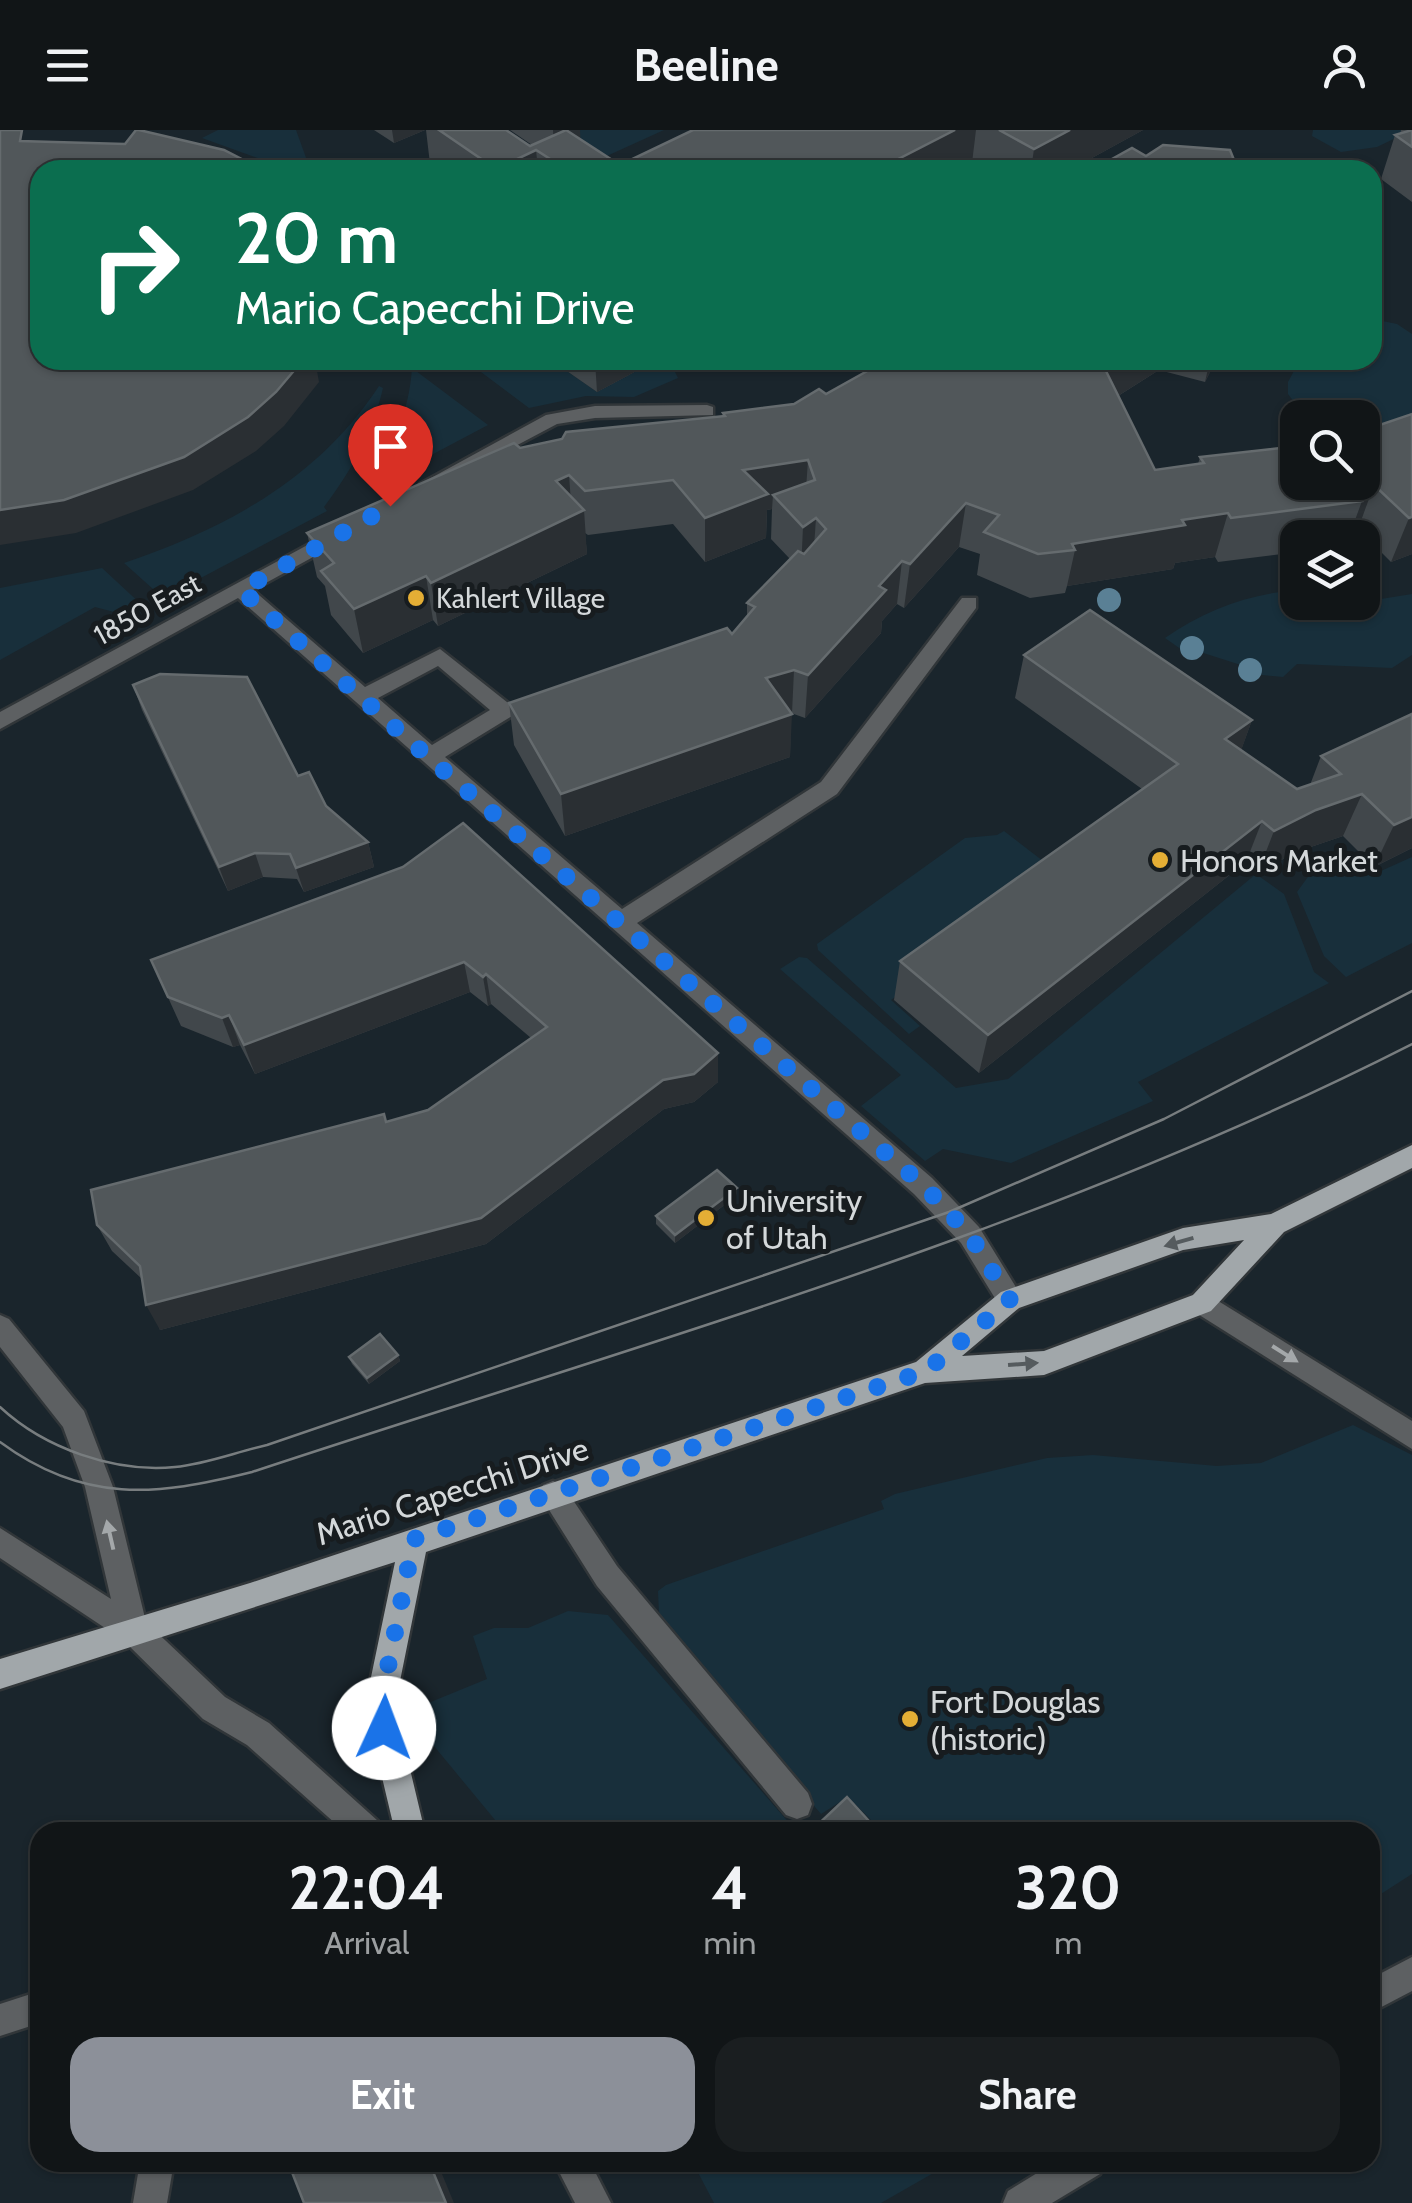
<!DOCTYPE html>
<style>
body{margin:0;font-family:Cabin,sans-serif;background:#1a1e20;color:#f1f3f6;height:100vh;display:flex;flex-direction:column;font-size:38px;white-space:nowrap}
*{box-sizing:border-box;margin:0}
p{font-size:32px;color:#9c9fa1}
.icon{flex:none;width:55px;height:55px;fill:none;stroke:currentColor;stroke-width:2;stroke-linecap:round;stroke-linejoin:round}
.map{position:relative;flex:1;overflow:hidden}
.sheet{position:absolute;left:30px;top:1692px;width:1350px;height:350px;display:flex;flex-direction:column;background:#111517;border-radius:30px;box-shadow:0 2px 8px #0004,0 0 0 2px #303436}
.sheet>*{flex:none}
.guide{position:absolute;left:30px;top:30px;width:1352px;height:210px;border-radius:30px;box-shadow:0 2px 8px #0004,0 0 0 2px #303436;background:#0b6e4f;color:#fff;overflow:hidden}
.fabs{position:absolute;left:1280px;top:270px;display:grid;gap:20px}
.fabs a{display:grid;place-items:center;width:100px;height:100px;border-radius:20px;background:#111517;box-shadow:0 2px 8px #0004,0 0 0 2px #303436;font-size:50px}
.pin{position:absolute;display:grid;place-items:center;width:85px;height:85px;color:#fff;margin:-102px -42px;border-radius:50% 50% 50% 0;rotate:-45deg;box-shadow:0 0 10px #0007}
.pin .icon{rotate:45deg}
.me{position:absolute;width:110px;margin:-55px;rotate:2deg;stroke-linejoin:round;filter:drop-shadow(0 0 8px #0008)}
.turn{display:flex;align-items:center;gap:35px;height:210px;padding:0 40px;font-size:45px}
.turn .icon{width:130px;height:130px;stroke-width:2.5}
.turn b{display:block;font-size:70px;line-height:85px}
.eta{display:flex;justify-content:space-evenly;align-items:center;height:170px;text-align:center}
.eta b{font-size:60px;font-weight:800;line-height:70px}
.button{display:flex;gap:20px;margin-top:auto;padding:20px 40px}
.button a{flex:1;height:115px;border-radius:30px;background:#8c9099;color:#fff;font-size:40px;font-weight:800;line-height:115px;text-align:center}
.button a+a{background:#1a1e20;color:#f1f3f6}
header{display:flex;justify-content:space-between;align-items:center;height:130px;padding:0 40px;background:#111517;font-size:45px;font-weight:800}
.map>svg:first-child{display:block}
.built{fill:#1a252c;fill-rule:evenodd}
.green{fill:#182f3b}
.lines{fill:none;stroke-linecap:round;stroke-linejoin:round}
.minor-casing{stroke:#313639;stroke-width:5}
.major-casing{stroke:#313639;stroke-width:5}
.minor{fill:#5d6062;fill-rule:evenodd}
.major{fill:#a1a7aa;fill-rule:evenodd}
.tram{stroke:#787d7f;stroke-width:2.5}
.tree{fill:#5a8095}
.wall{fill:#41474b}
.shaded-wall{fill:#2a2f33}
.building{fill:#51575a;stroke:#656b6e;stroke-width:2.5}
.oneway{fill:#555b5e}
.oneway2{fill:#a4a8aa}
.route{stroke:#1a73e8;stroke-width:18;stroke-dasharray:0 32.4}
.poi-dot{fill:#e4ae35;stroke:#171c1f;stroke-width:4}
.labels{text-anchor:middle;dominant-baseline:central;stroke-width:10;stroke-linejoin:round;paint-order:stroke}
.far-poi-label{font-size:28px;fill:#d4d8da;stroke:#171c1f;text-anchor:start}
.far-street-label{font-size:28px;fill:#d4d8da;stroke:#171c1f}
.poi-label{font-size:32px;fill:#d4d8da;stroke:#171c1f;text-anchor:start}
.street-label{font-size:32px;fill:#d4d8da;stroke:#171c1f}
</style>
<header><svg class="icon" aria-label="menu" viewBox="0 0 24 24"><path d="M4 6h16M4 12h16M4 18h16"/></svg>Beeline<svg class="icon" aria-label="person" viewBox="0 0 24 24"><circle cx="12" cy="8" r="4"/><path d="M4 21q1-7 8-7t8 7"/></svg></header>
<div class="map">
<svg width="1412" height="2073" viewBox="0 0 1412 2073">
<rect width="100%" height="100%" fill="#171c1f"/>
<path class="built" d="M 0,0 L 1412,0 L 1412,2073 L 0,2073 ZM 40,40 L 1372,40 L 1372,230 L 40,230 ZM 1298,288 L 1362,288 L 1362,352 L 1298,352 ZM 1298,408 L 1362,408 L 1362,472 L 1298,472 ZM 40,1702 L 1370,1702 L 1370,2032 L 40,2032 Z"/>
<g class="green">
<path d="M 218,0 L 296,0 L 309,36 L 288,39 L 202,8 Z"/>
<path d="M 576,0 L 664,0 L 576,40 L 559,40 Z"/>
<path d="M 1313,0 L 1412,0 L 1377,17 L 1341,22 L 1312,6 Z"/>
<path d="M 1373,189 L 1397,194 L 1412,204 L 1412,322 L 1363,301 L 1362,288 C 1332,287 1307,291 1288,264 L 1288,252 L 1300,230 L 1372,230 Z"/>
<path d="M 465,230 L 551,230 L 597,262 L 657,230 L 675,230 L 673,238 L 678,248 L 634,267 L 586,266 L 529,278 Z"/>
<path d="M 412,238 L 488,295 L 369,358 C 392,319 409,283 412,238 Z"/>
<path d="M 379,256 L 383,258 C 373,303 351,341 324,377 L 327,381 L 163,468 L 124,433 C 227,398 318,349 379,256 Z"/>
<path d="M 102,438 L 144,477 L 129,486 L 95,477 L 0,530 L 0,458 Z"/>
<path d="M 1297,460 L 1298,472 L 1362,472 L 1412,464 L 1412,525 L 1392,538 L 1297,534 L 1283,547 L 1242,543 L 1244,536 L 1194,520 L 1192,527 L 1165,508 C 1205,480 1249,464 1297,460 Z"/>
<path d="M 1131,667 L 1149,681 L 891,870 L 920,896 L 909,904 L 818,820 L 817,814 L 965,708 L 997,705 L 1004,701 L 1043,731 Z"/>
<path d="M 1348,723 L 1372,745 L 1412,727 L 1412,813 L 1346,847 L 1324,826 L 1297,762 L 1313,740 Z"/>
<path d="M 1256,744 L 1284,764 L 1314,842 L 1329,853 L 1138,952 L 1153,971 L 1011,1033 L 943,1019 L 925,1031 L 861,976 L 901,945 L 780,839 L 799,827 L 807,828 L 956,958 L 1008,949 Z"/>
<path d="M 1353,1295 L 1412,1325 L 1412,1744 L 1370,1771 L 1370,1702 L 883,1702 L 848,1667 L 821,1684 L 674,1511 L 659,1483 L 658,1461 L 666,1455 L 884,1379 L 881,1371 L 895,1364 L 1047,1328 L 1093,1325 L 1217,1336 L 1261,1333 Z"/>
<path d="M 568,1481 L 608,1485 L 797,1702 L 505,1702 L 429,1610 L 421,1576 L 487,1549 L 473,1506 L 494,1498 L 528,1498 Z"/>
<path d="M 693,2033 L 951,2033 L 881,2073 L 714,2073 Z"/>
</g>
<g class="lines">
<defs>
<g id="minor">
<path d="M 707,275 L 713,277 L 713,285 L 595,288 L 557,294 L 436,358 L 422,358 L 420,354 L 546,285 L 595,276 Z"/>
<path d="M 337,399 L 347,405 L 344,410 L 253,460 L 365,557 L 440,519 L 512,576 L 515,581 L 512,586 L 445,627 L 622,779 L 821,652 L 962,468 L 976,468 L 976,478 L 837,664 L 637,793 L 932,1048 L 979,1097 L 1019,1162 L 1023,1170 L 1019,1178 L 1010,1182 L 1001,1178 L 961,1113 L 914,1064 L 238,468 L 0,599 L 0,582 ZM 438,536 L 490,580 L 432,615 L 378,568 Z"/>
<path d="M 1202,1161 L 1412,1291 L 1412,1319 L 1193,1181 L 1189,1173 L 1193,1165 Z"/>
<path d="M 0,1185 L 9,1189 L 84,1281 L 113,1357 L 146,1492 L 225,1567 L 269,1593 L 378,1691 L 382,1702 L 345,1702 L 247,1615 L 203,1589 L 123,1510 L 0,1428 L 0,1398 L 111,1469 L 85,1357 L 63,1297 L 0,1217 Z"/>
<path d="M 553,1351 L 563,1355 L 617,1436 L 808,1663 L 812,1674 L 808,1685 L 797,1689 L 786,1685 L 597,1456 L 539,1364 L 543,1355 Z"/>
<path d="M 1412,1827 L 1412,1861 L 1370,1883 L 1370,1849 Z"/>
<path d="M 40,1861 L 40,1893 L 0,1906 L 0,1874 Z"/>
<path d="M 140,2032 L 174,2032 L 167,2073 L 133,2073 Z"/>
<path d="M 554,2032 L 590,2032 L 611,2073 L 575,2073 Z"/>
<path d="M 1055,2032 L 1105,2032 L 1100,2044 L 1052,2073 L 1003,2073 L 1008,2061 Z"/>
</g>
<path id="major" d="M 1412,1015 L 1412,1038 L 1284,1102 L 1211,1181 L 1044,1245 L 925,1253 L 426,1422 L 395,1576 L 425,1702 L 395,1702 L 365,1576 L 395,1432 L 0,1559 L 0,1529 L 250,1453 L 916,1232 L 1001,1162 L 1183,1098 L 1271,1084 ZM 1244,1110 L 1193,1165 L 1044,1221 L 962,1226 L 1019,1178 L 1183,1120 Z"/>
</defs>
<use href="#minor" class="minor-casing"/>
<use href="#major" class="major-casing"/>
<use href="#minor" class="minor"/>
<use href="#major" class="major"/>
<g class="tram">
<path d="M 0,1277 C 44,1318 114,1343 175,1337 C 206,1334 236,1322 267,1315 L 949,1082 L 1164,989 L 1412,861"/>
<path d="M 0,1312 C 84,1374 156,1366 252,1342 C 642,1213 1045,1101 1412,914"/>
</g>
</g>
<g class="tree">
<circle cx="1109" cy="470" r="12"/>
<circle cx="1192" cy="518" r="12"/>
<circle cx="1250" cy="540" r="12"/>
</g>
<g class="wall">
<path d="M 374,0 L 425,0 L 394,13 Z"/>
<path d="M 426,0 L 506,0 L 530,16 L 532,15 L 510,0 L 580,0 L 580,9 L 620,35 L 693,0 L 1143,0 L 1070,40 L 985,40 L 972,33 L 958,40 L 438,40 L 430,34 Z"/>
<path d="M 1401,0 L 1412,0 L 1412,72 L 1381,49 L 1395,5 L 1400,4 Z"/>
<path d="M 551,230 L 657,230 L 597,262 Z"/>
<path d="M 887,230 L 1216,230 L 1205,252 L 1159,240 L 1118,266 L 1155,340 L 1198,334 L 1200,327 L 1298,352 L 1412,284 L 1412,424 L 1391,432 L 1358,399 L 1351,401 L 1349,408 L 1298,408 L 1298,422 L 1218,432 L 1215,427 L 1175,433 L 1173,439 L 1067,456 L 1065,463 L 1030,468 L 977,445 L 980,424 L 959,417 L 904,478 L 897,474 L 882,491 L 881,503 L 805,588 L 791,583 L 790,627 L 565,706 L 514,615 L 509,573 L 732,504 L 747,486 L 747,473 L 790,429 L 771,409 L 772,379 L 767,380 L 766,408 L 705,432 L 673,394 L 588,405 L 585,403 L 587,424 L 438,496 L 433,490 L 363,523 L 331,485 L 325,456 L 317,447 L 307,403 L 520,318 L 723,287 L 723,283 L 794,274 L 826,264 Z"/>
<path d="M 1024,525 L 1252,590 L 1241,620 L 1297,659 L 1310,655 L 1321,626 L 1412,584 L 1412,718 L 1374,737 L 1343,706 L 1299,721 L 1258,742 L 1246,732 L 979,943 L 894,870 L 900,831 L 1142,659 L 1015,568 Z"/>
<path d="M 133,555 L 298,646 L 326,676 L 368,712 L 374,737 L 304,762 L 297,749 L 263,747 L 228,761 L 142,580 Z"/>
<path d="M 403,737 L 718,952 L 694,972 L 664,979 L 486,1114 L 160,1200 L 142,1149 L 112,1121 L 97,1095 L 386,992 L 428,980 L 531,908 L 491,874 L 488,876 L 470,862 L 255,944 L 240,915 L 233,917 L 181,896 L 151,830 Z"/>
<path d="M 737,1058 L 736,1066 L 675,1113 L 656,1094 L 656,1086 Z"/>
<path d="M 398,1225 L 400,1231 L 369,1254 L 352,1234 L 349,1227 Z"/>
</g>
<g class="shaded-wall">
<path d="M 392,0 L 425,0 L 394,13 Z"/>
<path d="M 553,0 L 580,0 L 581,18 L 555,30 Z"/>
<path d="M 955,0 L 976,0 L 972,33 L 958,40 L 881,40 L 881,38 Z"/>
<path d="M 1070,0 L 1143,0 L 1070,40 L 1031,40 L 1034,19 Z"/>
<path d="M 536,20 L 538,40 L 496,40 L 496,39 Z"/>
<path d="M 303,230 L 315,230 L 319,252 L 284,296 L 256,321 L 193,360 L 76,403 L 0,415 L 0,380 Z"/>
<path d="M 595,230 L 657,230 L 597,262 Z"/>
<path d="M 1115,230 L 1162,230 L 1159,240 L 1094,281 L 1104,237 Z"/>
<path d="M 1210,230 L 1216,230 L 1205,252 Z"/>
<path d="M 808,330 L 805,374 L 773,365 L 772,379 L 767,380 L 766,408 L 705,432 L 705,388 L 743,340 Z"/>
<path d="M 569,345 L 572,386 L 584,380 L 587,424 L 438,496 L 431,453 L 556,351 Z"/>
<path d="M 1374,355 L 1358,399 L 1351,401 L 1362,371 L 1356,361 Z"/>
<path d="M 966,373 L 959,417 L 904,478 L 910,434 Z"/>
<path d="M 1228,383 L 1215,427 L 1175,433 L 1173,439 L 1067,456 L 1075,420 L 1072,414 L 1182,390 Z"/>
<path d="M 1412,387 L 1412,424 L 1391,432 L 1409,388 Z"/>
<path d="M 816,388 L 813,432 L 801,441 L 803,397 Z"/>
<path d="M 902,431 L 897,474 L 882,491 L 881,503 L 805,588 L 808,545 L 879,456 Z"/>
<path d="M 426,446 L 433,490 L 363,523 L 354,479 Z"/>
<path d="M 794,540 L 792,583 L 766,548 Z"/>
<path d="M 792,584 L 790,627 L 565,706 L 561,664 Z"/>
<path d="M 1252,590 L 1237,632 L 1225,609 Z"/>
<path d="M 1362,664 L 1343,706 L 1299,721 L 1258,742 L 1274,701 L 1316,680 Z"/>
<path d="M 1412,687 L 1412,718 L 1374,737 L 1394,695 Z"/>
<path d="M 1262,691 L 1246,732 L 979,943 L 988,905 Z"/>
<path d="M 368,712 L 374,737 L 304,762 L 296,738 Z"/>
<path d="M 255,723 L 263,747 L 228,761 L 219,737 Z"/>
<path d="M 464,832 L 470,862 L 255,944 L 244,915 Z"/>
<path d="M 486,844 L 491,874 L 488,876 L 483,847 Z"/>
<path d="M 229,885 L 240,915 L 233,917 L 222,888 Z"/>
<path d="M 718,923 L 718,952 L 694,972 L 664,979 L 486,1114 L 160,1200 L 146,1175 L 663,950 Z"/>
<path d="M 737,1058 L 736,1066 L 675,1113 L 675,1105 Z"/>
<path d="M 398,1225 L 400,1231 L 369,1254 L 367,1248 Z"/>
<path d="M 429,2032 L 437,2032 L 454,2073 L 446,2073 Z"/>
</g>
<g class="building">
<path d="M 0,0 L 22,0 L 20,11 L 125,14 L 136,0 L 139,0 L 224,20 L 263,40 L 40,40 L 40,230 L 303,230 L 276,262 L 248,287 L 184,327 L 64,370 L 0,380 Z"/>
<path d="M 439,0 L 506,0 L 530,16 L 566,0 L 620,35 L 693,0 L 955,0 L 881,38 L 884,40 L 552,40 L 561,36 L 536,20 L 496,39 Z"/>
<path d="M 999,0 L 1070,0 L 1034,19 Z"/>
<path d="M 1412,0 L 1412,17 L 1395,5 Z"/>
<path d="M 1163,15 L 1230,20 L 1238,40 L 1092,40 L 1132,18 L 1146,26 Z"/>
<path d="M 887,230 L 1115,230 L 1104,237 L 1155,340 L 1204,333 L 1200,327 L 1298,316 L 1298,352 L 1362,352 L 1362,301 L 1412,284 L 1412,387 L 1409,388 L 1374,355 L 1356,361 L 1362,371 L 1231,388 L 1228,383 L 1182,390 L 1185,395 L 1072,414 L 1075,420 L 1038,424 L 984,402 L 999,385 L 966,373 L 910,434 L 902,431 L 879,456 L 886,460 L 808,545 L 794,540 L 766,548 L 792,584 L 561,664 L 509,573 L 727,498 L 732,504 L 755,477 L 747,473 L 798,421 L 804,424 L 826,399 L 816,388 L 803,397 L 773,365 L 815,350 L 808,330 L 743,340 L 768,364 L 705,388 L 673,350 L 585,361 L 569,345 L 556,351 L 584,380 L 431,453 L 426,446 L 354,479 L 321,441 L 334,433 L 307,403 L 514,313 L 520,318 L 562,309 L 566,302 L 725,286 L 723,283 L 794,274 L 819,259 L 826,264 Z"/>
<path d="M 1090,480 L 1252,590 L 1225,609 L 1297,659 L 1341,644 L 1321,626 L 1412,584 L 1412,687 L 1394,695 L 1362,664 L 1316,680 L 1274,701 L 1262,691 L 988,905 L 900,831 L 1178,634 L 1024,525 Z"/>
<path d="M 160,544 L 247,547 L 298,646 L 309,642 L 326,676 L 368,712 L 296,738 L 290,724 L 255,723 L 219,737 L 133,555 Z"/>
<path d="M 463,693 L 718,923 L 694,944 L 663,950 L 481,1088 L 146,1175 L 140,1136 L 97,1095 L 91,1060 L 384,984 L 386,992 L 428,980 L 547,897 L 486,844 L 483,847 L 464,832 L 244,915 L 229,885 L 222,888 L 168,867 L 151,830 L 403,737 Z"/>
<path d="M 717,1040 L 737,1058 L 675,1105 L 656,1086 Z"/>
<path d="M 380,1204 L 398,1225 L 367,1248 L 349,1227 Z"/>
<path d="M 847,1667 L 879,1702 L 810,1702 Z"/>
<path d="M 288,2032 L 429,2032 L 446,2073 L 304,2073 Z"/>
</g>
<defs><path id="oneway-solid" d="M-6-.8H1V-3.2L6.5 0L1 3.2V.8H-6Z" transform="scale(2.5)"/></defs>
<g class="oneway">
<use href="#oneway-solid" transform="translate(1179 1112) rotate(164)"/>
<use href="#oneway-solid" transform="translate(1023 1234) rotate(-4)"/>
</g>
<g class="oneway2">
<use href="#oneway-solid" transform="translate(1285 1224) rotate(32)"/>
<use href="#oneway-solid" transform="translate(110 1405) rotate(-103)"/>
</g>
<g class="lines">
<path class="route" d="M 384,1598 L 380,1576 L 414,1409 L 926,1241 L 1010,1170 L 970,1105 L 924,1056 L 428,627 L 241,460 L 390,376"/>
</g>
<g class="poi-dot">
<circle cx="416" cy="468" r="10"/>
<circle cx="1160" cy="730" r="10"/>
<circle cx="706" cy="1088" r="10"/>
<circle cx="910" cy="1589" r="10"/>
</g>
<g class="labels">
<g class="far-poi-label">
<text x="436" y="468">Kahlert Village</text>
</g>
<g class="far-street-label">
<text transform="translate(147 479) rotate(-29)">1850 East</text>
</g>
<g class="poi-label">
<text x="1180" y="730">Honors Market</text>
<text x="726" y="1070">University<tspan x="726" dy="37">of Utah</tspan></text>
<text x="930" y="1571">Fort Douglas<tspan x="930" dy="37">(historic)</tspan></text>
</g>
<g class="street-label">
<text transform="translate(452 1361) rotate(-18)">Mario Capecchi Drive</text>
</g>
</g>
</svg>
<div class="fabs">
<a><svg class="icon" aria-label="search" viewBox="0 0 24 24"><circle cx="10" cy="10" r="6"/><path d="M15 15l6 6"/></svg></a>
<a><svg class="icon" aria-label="layers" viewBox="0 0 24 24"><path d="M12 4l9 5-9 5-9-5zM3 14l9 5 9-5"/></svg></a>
</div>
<div class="pin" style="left:390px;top:376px;background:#d93025"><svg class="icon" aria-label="arrive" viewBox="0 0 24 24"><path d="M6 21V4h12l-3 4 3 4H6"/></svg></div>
<svg class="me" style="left:384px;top:1598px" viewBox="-20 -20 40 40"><circle r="19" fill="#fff"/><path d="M0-13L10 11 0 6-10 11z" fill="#1a73e8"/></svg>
<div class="guide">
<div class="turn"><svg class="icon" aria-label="right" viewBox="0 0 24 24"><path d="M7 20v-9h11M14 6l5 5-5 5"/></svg><div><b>20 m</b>Mario Capecchi Drive</div></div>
</div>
<section class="sheet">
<div class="eta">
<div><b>22:04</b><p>Arrival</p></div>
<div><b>4</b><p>min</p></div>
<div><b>320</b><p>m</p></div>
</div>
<div class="button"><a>Exit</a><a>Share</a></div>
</section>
</div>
